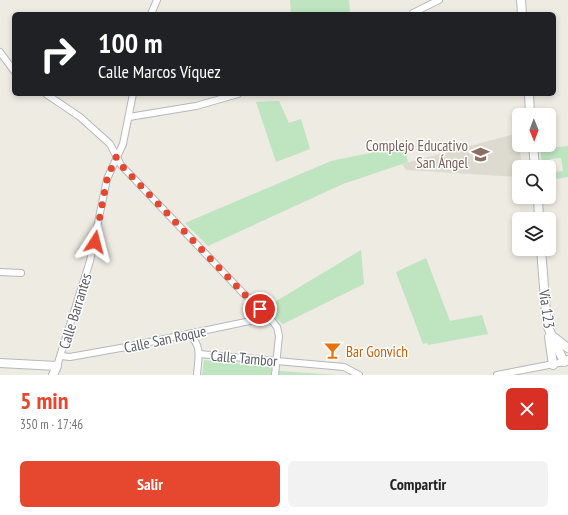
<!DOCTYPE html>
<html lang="es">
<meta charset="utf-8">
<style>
body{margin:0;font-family:"PT Sans Narrow",sans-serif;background:#f2f2f2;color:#222;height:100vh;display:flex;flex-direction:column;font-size:15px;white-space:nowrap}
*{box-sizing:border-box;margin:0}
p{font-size:13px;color:#767676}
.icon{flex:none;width:22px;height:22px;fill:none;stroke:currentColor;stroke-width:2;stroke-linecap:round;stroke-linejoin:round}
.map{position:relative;height:375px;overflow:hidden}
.sheet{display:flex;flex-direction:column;background:#fff;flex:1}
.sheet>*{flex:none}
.top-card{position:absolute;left:12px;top:12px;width:544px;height:84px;border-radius:6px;box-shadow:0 2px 6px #0003;background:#202124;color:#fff;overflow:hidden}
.needle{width:26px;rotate:179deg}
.fabs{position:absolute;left:512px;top:108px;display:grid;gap:8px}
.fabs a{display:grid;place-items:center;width:44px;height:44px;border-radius:6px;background:#fff;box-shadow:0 2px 6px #0003;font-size:20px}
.pin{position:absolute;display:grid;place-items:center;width:34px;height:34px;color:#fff;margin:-17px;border:2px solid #fff;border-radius:50%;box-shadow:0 1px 4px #0007}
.me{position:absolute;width:44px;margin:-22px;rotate:9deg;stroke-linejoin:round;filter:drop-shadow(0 0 3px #0008)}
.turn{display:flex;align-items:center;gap:14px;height:84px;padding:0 20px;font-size:18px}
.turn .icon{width:52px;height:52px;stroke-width:2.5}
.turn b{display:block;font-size:28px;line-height:34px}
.round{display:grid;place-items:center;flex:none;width:42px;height:42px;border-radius:6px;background:#f2f2f2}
.overview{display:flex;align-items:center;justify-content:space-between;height:68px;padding:0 20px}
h1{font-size:24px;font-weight:600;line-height:30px;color:#e5472f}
.action{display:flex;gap:8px;margin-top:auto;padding:8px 20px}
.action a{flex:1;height:46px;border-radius:6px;background:#e5472f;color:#fff;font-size:16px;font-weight:600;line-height:46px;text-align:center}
.action a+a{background:#f2f2f2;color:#222}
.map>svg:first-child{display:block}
.education{fill:#dddad0}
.green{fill:#bee4c0;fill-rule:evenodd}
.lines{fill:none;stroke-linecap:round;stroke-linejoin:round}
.minor-casing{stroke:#b4b7bc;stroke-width:8}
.secondary-casing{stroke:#b5b8be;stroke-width:10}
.minor{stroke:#fff;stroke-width:6}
.secondary{stroke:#fff;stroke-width:8}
.route{stroke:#e5472f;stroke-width:7;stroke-dasharray:0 12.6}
.labels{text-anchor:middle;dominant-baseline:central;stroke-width:3;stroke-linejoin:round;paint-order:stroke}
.education-label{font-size:15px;fill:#785e54;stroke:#fff;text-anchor:end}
.street-label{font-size:15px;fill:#5a5d62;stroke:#fff}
.food-label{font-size:15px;fill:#c56008;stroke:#fff;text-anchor:start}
</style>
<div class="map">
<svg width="568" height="375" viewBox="0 0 568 375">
<rect width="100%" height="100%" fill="#edebe2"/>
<path class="education" d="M 518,133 L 522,167 L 519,167 L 519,177 L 406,170 L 402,164 Z"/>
<g class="green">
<path d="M 290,0 L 349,0 L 350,14 L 291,14 Z"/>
<path d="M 279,101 L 289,123 L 301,119 L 310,149 L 276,162 L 256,102 Z"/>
<path d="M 549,142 L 557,147 L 568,146 L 568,177 L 549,180 L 549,167 L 542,167 L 540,145 L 549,145 ZM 561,158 L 563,171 L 552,173 L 550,159 Z"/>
<path d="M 404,146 L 408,162 L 343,184 L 208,246 L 185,223 L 331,161 Z"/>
<path d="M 361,250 L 364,284 L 283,324 L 263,309 Z"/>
<path d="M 426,258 L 450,321 L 482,315 L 488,334 L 428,345 L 427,343 L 423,344 L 396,272 Z"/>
<path d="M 204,360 L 272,367 L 271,375 L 202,375 Z"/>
<path d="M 279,371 L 337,375 L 279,375 Z"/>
</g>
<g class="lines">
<defs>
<g id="minor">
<path d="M 413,13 L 439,0"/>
<path d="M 151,14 L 157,0"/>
<path d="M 0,52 L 14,71"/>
<path d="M 46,94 L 80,117 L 110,144 L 121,165 L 243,293 L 269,317 L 277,327 L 279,336 L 275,375"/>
<path d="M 129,117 L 196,106 L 238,94"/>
<path d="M 0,272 L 21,273"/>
<path d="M 189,334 C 203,347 198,358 197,375"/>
<path d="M 199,354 L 344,367 L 359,375"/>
<path d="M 61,356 L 70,357 L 126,347 L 269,317"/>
<path d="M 57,366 L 90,261 L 107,179 L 123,144 L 133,94"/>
<path d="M 497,375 L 564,362"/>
</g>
<g id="secondary">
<path d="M 521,0 L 522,14"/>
<path d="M 529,94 L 530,115"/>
<path d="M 533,145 L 535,167"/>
<path d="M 538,197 L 539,219"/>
<path d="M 541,249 L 547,325 L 564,362 L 568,360"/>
<path d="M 549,337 L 553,365"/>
<path d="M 555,338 L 568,348"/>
<path d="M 0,363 L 57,366 L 53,375"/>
</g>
</defs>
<use href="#minor" class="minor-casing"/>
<use href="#secondary" class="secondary-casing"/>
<use href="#minor" class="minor"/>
<use href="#secondary" class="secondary"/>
</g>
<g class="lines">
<path class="route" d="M 95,242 L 107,179 L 116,157 L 121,165 L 243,293 L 260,309"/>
</g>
<defs>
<symbol id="school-bare" viewBox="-9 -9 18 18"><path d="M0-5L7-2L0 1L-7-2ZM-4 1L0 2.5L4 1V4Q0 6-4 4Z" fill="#8d6e63" stroke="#fff" stroke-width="2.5" paint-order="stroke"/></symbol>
<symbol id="bar-bare" viewBox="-9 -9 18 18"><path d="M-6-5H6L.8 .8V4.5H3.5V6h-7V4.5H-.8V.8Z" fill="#e8710a" stroke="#fff" stroke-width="2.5" paint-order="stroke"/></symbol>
</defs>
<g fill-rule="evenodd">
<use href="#school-bare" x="468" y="142" width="25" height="25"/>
<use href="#bar-bare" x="320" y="338" width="25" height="25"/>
</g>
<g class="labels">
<g class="education-label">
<text x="468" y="145">Complejo Educativo<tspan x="468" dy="17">San Ángel</tspan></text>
</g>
<g class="street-label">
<text transform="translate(547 309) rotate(82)">Vía 123</text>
<text transform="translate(75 311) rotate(-73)">Calle Barrantes</text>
<text transform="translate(165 339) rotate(-12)">Calle San Roque</text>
<text transform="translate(244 358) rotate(5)">Calle Tambor</text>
</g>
<g class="food-label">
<text x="346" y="351">Bar Gonvich</text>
</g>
</g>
</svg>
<div class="fabs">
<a><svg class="needle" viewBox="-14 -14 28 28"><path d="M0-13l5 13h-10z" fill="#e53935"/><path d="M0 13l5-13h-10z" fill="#767676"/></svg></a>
<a><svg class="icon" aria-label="search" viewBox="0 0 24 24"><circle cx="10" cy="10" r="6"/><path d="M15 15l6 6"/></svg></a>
<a><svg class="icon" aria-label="layers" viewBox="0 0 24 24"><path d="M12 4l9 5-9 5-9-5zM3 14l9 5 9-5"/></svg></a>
</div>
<div class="pin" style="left:260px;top:309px;background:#d93025"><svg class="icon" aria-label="arrive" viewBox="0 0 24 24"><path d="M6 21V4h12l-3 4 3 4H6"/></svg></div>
<svg class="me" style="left:95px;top:242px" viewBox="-20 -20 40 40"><path d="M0-17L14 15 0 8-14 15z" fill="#e5472f" stroke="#fff" stroke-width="4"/></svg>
<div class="top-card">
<div class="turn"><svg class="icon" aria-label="right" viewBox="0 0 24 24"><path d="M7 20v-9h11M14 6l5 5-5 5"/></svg><div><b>100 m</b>Calle Marcos Víquez</div></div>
</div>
</div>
<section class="sheet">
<div class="overview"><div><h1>5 min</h1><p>350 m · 17:46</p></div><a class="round" style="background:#d93025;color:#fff"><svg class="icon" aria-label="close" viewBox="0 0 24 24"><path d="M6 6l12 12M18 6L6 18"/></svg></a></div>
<div class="action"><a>Salir</a><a>Compartir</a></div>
</section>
